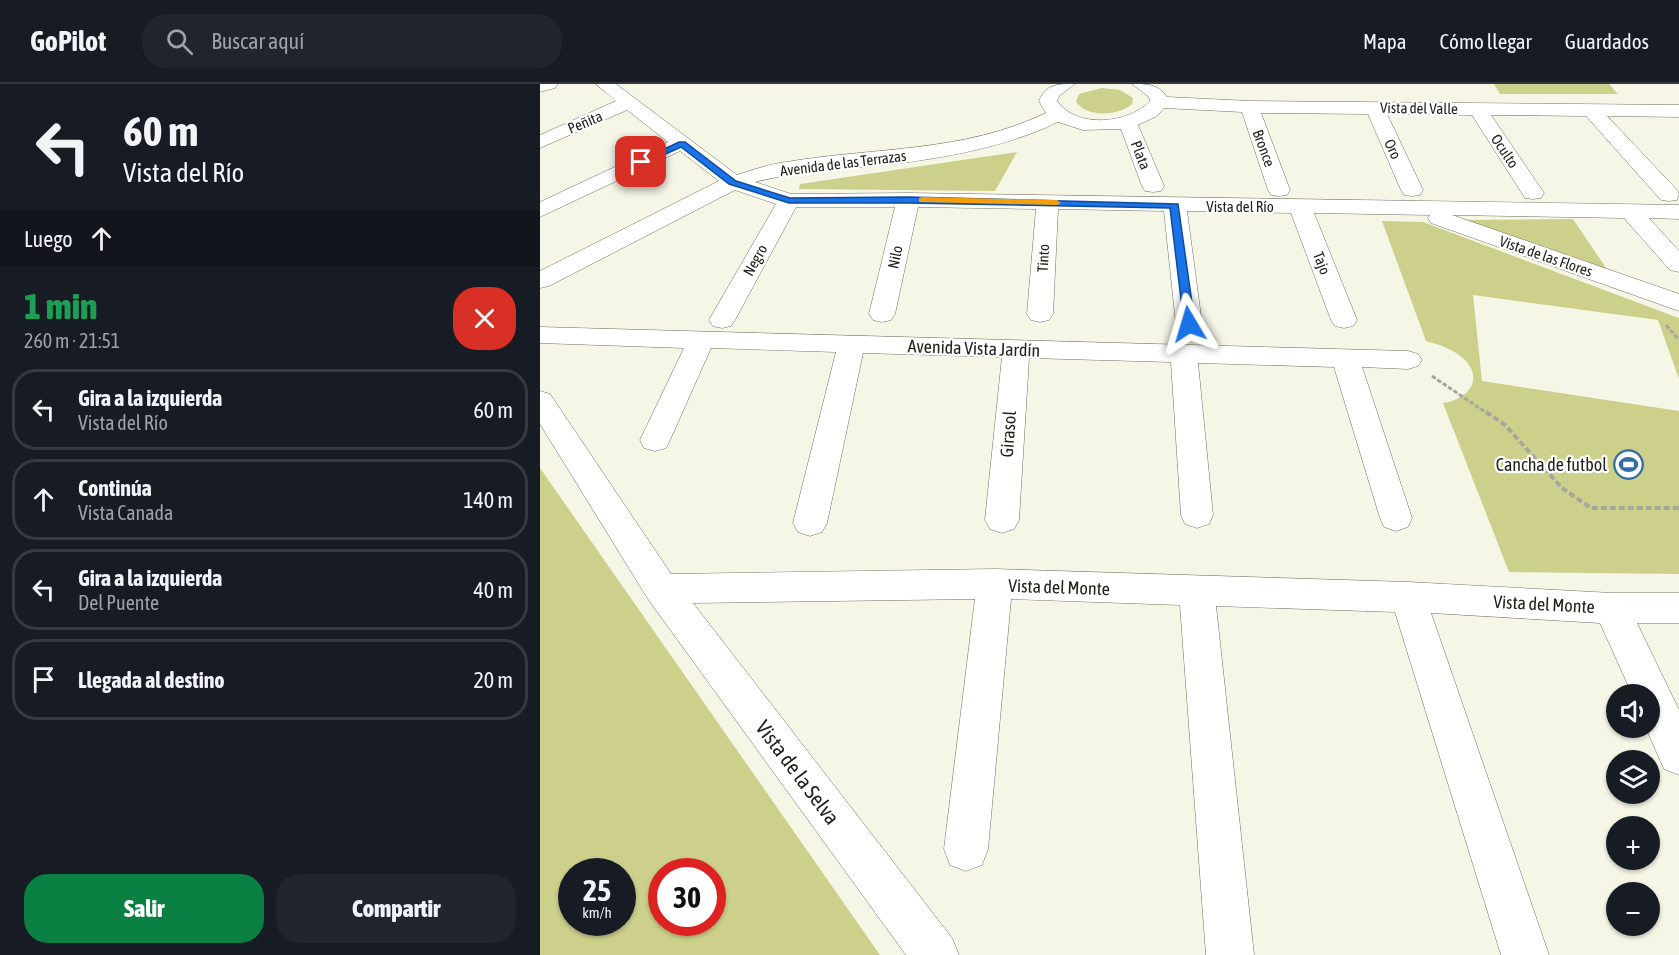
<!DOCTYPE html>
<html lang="es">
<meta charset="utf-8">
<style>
body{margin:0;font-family:"Asap Condensed",sans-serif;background:#20242c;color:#f1f3f6;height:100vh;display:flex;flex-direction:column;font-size:22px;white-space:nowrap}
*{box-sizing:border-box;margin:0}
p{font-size:20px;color:#9ea1a6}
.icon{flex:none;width:33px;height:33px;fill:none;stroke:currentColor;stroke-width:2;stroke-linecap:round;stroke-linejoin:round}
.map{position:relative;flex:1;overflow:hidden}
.side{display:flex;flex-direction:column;background:#171b24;width:540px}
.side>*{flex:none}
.banner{background:#171b24;color:#f1f3f6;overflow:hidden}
.fabs{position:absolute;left:1066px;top:600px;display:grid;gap:12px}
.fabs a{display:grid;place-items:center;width:54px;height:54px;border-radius:50%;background:#171b24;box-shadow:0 2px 4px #0004;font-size:30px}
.speed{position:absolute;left:18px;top:774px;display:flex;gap:12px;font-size:30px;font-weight:700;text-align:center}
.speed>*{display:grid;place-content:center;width:78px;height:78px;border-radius:50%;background:#171b24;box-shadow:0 2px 4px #0004;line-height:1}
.speed small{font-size:15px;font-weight:400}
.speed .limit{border:9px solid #d22;background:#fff;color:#111}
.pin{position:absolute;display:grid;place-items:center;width:51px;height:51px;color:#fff;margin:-26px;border-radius:12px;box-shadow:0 3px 9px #0006}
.me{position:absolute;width:66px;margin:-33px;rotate:353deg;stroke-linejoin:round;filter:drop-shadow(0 0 4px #0008)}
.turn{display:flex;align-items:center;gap:21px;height:126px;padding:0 24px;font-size:27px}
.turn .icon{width:78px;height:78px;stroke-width:2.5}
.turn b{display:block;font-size:42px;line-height:51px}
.then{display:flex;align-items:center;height:57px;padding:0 24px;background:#0003;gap:12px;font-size:22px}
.round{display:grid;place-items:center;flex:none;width:63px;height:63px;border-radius:24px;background:#20242c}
.headline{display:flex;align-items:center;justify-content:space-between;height:102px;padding:0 24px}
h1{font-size:36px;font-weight:800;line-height:45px;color:#1e9e55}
.button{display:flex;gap:12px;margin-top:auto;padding:12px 24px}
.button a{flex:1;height:69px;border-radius:24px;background:#0b8043;color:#fff;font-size:24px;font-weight:800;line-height:69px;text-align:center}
.button a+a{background:#20242c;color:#f1f3f6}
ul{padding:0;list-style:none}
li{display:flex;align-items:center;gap:18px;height:81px;margin:0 12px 9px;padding:0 12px;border:3px solid #363941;border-radius:24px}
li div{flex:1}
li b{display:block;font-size:22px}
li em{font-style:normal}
header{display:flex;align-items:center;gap:36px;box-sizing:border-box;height:84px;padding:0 30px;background:#171b24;border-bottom:2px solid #363941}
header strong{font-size:28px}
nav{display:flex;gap:33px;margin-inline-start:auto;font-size:21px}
.search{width:420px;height:54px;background:#20242c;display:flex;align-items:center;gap:15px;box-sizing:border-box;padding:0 21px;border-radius:24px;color:#9ea1a6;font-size:22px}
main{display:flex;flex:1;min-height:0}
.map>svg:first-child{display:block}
.green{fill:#ccd08b;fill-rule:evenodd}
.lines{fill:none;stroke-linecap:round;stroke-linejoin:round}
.minor-casing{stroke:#6f7062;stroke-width:1}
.path-far1{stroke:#a7a89c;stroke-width:3;stroke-dasharray:4.5 2;stroke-linecap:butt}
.path{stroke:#a7a89c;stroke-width:4;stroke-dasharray:6 3;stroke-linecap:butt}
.minor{fill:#fff;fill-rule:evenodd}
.route{fill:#1a73e8;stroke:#114b97;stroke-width:1.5}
.slow{fill:#f59e0b}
.labels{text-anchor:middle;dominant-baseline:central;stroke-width:4.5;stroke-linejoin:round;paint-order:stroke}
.far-street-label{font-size:15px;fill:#23231d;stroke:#fff}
.street-label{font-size:18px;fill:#23231d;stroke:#fff}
.poi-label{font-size:18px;fill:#23231d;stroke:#fff;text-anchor:end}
.near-street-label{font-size:21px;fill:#23231d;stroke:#fff}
</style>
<header>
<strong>GoPilot</strong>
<div class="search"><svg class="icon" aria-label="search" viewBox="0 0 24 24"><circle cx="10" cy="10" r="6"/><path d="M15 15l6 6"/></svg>Buscar aquí</div>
<nav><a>Mapa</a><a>Cómo llegar</a><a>Guardados</a></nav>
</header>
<main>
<section class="side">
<div class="banner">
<div class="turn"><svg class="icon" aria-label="left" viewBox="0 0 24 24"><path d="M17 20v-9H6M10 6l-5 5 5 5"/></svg><div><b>60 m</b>Vista del Río</div></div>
<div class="then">Luego<svg class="icon" aria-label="ahead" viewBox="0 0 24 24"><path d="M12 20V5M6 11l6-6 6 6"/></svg></div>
</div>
<div class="headline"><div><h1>1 min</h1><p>260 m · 21:51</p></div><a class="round" style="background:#d93025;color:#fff"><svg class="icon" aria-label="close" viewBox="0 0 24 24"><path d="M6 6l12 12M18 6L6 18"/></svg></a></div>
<ul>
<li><svg class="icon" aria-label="left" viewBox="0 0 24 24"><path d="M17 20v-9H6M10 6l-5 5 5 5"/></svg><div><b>Gira a la izquierda</b><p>Vista del Río</p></div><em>60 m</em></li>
<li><svg class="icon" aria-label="ahead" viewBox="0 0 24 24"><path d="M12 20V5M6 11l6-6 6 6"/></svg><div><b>Continúa</b><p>Vista Canada</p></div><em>140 m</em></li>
<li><svg class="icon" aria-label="left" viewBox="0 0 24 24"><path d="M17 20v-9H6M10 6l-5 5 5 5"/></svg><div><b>Gira a la izquierda</b><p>Del Puente</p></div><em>40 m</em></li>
<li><svg class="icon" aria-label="arrive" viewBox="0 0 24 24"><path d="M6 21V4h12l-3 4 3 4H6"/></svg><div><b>Llegada al destino</b></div><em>20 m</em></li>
</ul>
<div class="button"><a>Salir</a><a>Compartir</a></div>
</section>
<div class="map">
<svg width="1139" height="871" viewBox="0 0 1139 871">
<rect width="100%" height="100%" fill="#f5f6e6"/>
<g class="green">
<path d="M 954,0 L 1069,0 L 1078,10 L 960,10 Z"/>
<path d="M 562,4 L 580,6 L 593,14 L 592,20 C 578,32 548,34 536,18 L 539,10 Z"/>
<path d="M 477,68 L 455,107 L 259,105 L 260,100 Z"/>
<path d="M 1033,135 L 1068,187 L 920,136 Z"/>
<path d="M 842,137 L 883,138 L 1139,234 L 1139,295 L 1118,236 L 933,211 L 942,297 L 1139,327 L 1139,490 L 969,488 L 903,319 C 927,316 945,296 924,275 C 913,265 900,261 886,257 Z"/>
<path d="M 0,384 L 340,871 L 0,871 ZM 32,788 L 82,788 L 82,838 L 32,838 ZM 122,788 L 172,788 L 172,838 L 122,838 Z"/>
</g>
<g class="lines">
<defs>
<g id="minor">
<path d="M 0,0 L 18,0 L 15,4 L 0,8 Z"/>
<path d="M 56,0 L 76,0 L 197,91 C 213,86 229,80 246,78 C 335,63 422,69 506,29 L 499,17 C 506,0 517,0 535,0 L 519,12 L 517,17 C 536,45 589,40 610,17 L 609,13 L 592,0 C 606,0 619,0 627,13 L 710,17 L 1139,21 L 1139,33 L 1067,32 L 1137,106 L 1139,110 L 1137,116 L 1129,117 L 1121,116 L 1046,32 L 951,31 L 1004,109 L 1001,114 L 993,115 L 985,114 L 932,31 L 847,30 L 883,106 L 880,111 L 872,112 L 864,111 L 861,106 L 828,30 L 721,29 L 750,106 L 747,111 L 739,112 L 731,111 L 728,106 L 702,28 L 624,24 L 617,32 L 598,41 L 624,102 L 621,107 L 613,108 L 605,107 L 602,102 L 581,45 L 543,46 L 518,38 C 479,57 433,68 389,75 C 331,85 272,83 215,98 L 251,110 L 368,109 L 1139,121 L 1139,135 L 1109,134 L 1139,167 L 1139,188 L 1130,186 L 1084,134 L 912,131 L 1139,210 L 1139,227 L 891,139 L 888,134 L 890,131 L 774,129 L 817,236 L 813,242 L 804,244 L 795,242 L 791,236 L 751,129 L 647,127 L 662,240 L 658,246 L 649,248 L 640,246 L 636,240 L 624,127 L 518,125 L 513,230 L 509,236 L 500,238 L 491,236 L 487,230 L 496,125 L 378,123 L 355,230 L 351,236 L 342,238 L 333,236 L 329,230 L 355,123 L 256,123 L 195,236 L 191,242 L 182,244 L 173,242 L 169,236 L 236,120 L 195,106 L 9,202 L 0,204 L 0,187 L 179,97 L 140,67 L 0,133 L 0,118 L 128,58 L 87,26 L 0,64 L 0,51 L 76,17 Z"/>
<path d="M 0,243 L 868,267 L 878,270 L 882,276 L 878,282 L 868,285 L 822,283 L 872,434 L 868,443 L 856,447 L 844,443 L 840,434 L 794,283 L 658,279 L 673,431 L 669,440 L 657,444 L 645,440 L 641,431 L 631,278 L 489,274 L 479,436 L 474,445 L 462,449 L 450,445 L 445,436 L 462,273 L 323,269 L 287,439 L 282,448 L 270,452 L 258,448 L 253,439 L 296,268 L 171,264 L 130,356 L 126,364 L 115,367 L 104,364 L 100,356 L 144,264 L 0,259 Z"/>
<path d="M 0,307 L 10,310 L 131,490 L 455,485 L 868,498 L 1072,509 L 1139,509 L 1139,539 L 1097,539 L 1139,626 L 1139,691 L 1124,685 L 1106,644 L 1110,644 L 1110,610 L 1092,610 L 1060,539 L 891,529 L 1009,871 L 961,871 L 855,528 L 676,522 L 714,871 L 666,871 L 640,521 L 471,515 L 448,765 L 442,781 L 426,787 L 410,781 L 404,765 L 435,515 L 153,519 L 412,854 L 419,871 L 366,871 L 108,515 L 0,340 Z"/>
</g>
</defs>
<use href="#minor" class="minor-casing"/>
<g class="path-far1">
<path d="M 1126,241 L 1139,256"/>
<path d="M 892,292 L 948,330"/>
</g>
<path class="path" d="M 946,328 L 965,341 L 1022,404 L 1051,424 L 1139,424"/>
<use href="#minor" class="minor"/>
</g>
<path class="route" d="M 139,58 L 145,58 L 196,97 L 250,114 L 368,113 L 638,120 L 655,240 L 649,243 L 644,240 L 630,124 L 368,119 L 249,119 L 189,100 L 141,63 L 104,80 L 97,78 Z"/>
<path class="slow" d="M 382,113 L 517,116 L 521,119 L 517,121 L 379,118 L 379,114 Z"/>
<defs>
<symbol id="stadium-ring" viewBox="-11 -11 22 22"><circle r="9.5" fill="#fff" stroke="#306fa6" stroke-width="1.5"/><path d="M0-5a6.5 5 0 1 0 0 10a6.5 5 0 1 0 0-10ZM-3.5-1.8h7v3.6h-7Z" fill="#306fa6"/></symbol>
</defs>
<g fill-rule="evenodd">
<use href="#stadium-ring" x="1072" y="364" width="33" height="33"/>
</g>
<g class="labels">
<g class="far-street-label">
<text transform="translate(879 24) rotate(1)">Vista del Valle</text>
<text transform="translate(45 38) rotate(-23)">Peñita</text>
<text transform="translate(724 64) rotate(70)">Bronce</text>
<text transform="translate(853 65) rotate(65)">Oro</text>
<text transform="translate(965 67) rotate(56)">Oculto</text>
<text transform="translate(601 71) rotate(69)">Plata</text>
<text transform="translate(303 79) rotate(-7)">Avenida de las Terrazas</text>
<text x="700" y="122">Vista del Río</text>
<text transform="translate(1006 172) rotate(19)">Vista de las Flores</text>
<text transform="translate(355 173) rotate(-78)">Nilo</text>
<text transform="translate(503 174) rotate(-87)">Tinto</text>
<text transform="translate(215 176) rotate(-61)">Negro</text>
<text transform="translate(782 179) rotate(69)">Tajo</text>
</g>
<g class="street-label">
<text transform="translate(434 264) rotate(2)">Avenida Vista Jardín</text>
<text transform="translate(468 350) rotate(-86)">Girasol</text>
<text transform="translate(519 503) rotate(2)">Vista del Monte</text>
<text transform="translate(1004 520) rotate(3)">Vista del Monte</text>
</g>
<g class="poi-label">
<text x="1067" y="380">Cancha de futbol</text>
</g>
<g class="near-street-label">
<text transform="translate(258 688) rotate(53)">Vista de la Selva</text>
</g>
</g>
</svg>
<div class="fabs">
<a><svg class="icon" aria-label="sound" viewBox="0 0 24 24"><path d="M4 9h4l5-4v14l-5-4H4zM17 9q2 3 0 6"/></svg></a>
<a><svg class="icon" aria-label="layers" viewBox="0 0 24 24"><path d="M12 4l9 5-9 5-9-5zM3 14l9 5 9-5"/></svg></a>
<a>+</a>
<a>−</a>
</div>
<div class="speed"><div>25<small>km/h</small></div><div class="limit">30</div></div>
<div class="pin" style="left:101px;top:78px;background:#d93025"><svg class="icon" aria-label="arrive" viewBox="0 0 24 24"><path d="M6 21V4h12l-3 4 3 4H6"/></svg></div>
<svg class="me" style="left:649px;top:240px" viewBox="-20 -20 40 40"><path d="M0-17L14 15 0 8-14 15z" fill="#1a73e8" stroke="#fff" stroke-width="4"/></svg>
</div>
</main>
